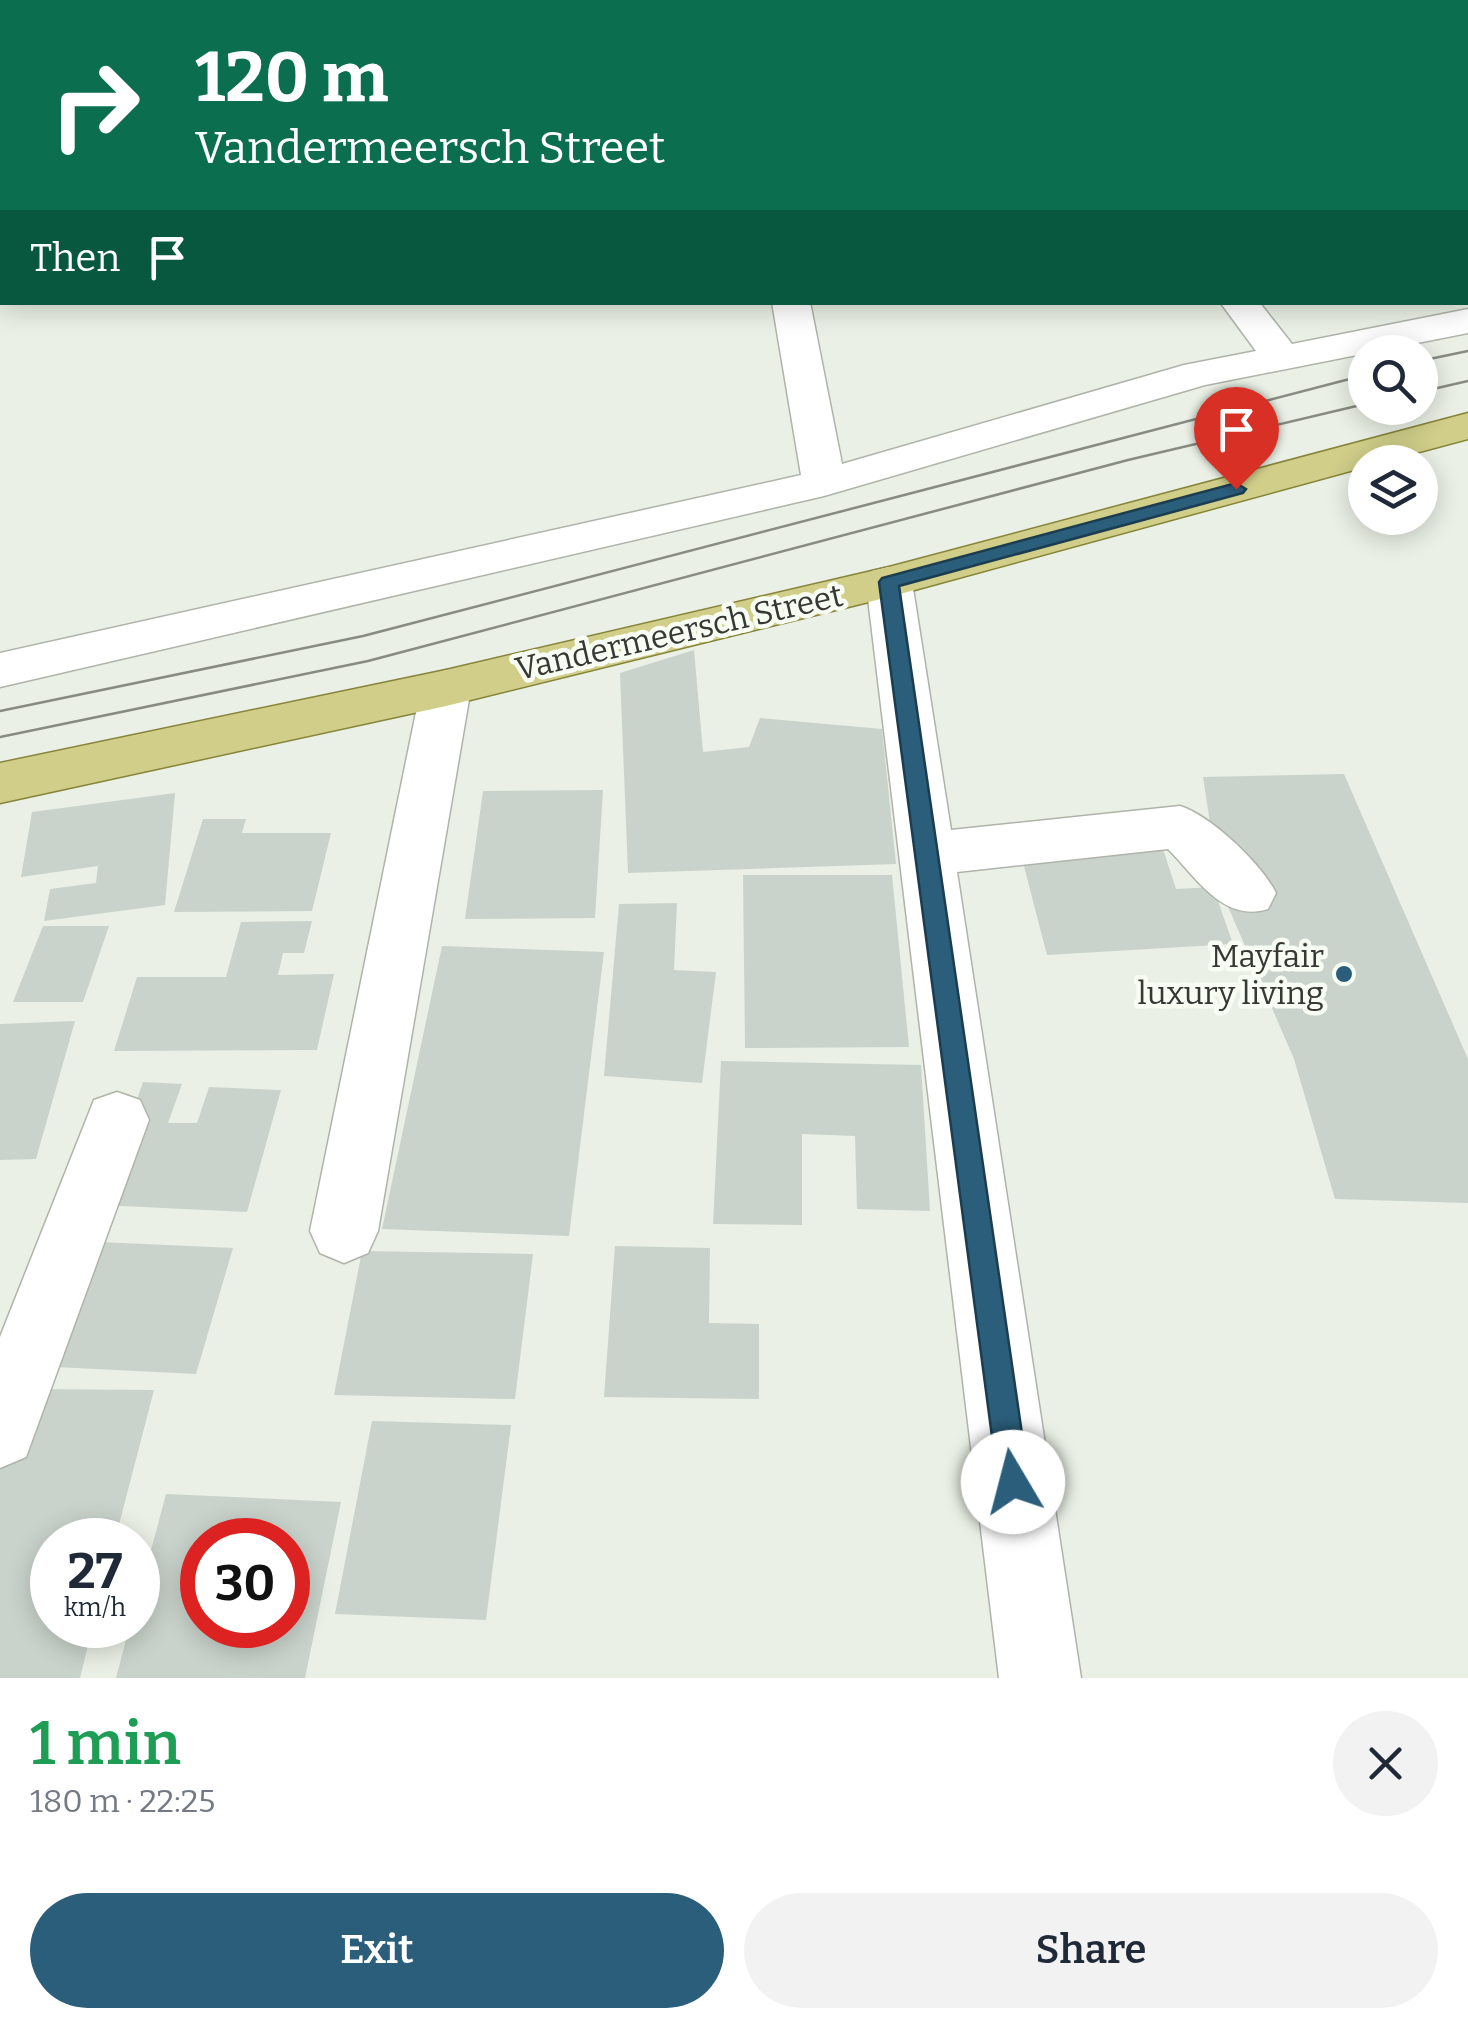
<!DOCTYPE html>
<meta charset="utf-8">
<style>
body{margin:0;font-family:Bitter,serif;background:#f2f2f3;color:#1f2937;height:100vh;display:flex;flex-direction:column;font-size:38px;white-space:nowrap}
*{box-sizing:border-box;margin:0}
p{font-size:32px;color:#747a83}
.icon{flex:none;width:55px;height:55px;fill:none;stroke:currentColor;stroke-width:2;stroke-linecap:round;stroke-linejoin:round}
.map{position:relative;height:1678px;overflow:hidden}
.drawer{display:flex;flex-direction:column;background:#fff;flex:1}
.drawer>*{flex:none}
.banner{position:absolute;left:0px;top:0px;width:1470px;height:305px;box-shadow:0 5px 25px #0003;background:#0b6e4f;color:#fff;overflow:hidden}
.buttons{position:absolute;left:1348px;top:335px;display:grid;gap:20px}
.buttons a{display:grid;place-items:center;width:90px;height:90px;border-radius:50%;background:#fff;box-shadow:0 5px 25px #0003;font-size:50px}
.speed{position:absolute;left:30px;top:1518px;display:flex;gap:20px;font-size:50px;font-weight:700;text-align:center}
.speed>*{display:grid;place-content:center;width:130px;height:130px;border-radius:50%;background:#fff;box-shadow:0 5px 25px #0003;line-height:1}
.speed small{font-size:25px;font-weight:400}
.speed .limit{border:15px solid #d22;background:#fff;color:#111}
.pin{position:absolute;display:grid;place-items:center;width:85px;height:85px;color:#fff;margin:-102px -42px;border-radius:50% 50% 50% 0;rotate:-45deg;box-shadow:0 0 10px #0007}
.pin .icon{rotate:45deg}
.me{position:absolute;width:110px;margin:-55px;rotate:352deg;stroke-linejoin:round;filter:drop-shadow(0 0 8px #0008)}
.turn{display:flex;align-items:center;gap:35px;height:210px;padding:0 30px;font-size:45px}
.turn .icon{width:130px;height:130px;stroke-width:2.5}
.turn b{display:block;font-size:70px;line-height:85px}
.then{display:flex;align-items:center;height:95px;padding:0 30px;background:#0003;gap:20px;font-size:38px}
.round{display:grid;place-items:center;flex:none;width:105px;height:105px;border-radius:52px;background:#f2f2f3}
.overview{display:flex;align-items:center;justify-content:space-between;height:170px;padding:0 30px}
h1{font-size:60px;font-weight:600;line-height:75px;color:#1e9e55}
.primary-button{display:flex;gap:20px;margin-top:auto;padding:20px 30px}
.primary-button a{flex:1;height:115px;border-radius:60px;background:#2b5e7b;color:#fff;font-size:40px;font-weight:600;line-height:115px;text-align:center}
.primary-button a+a{background:#f2f2f3;color:#1f2937}
.map>svg:first-child{display:block}
.building{fill:#c9d3cb;fill-rule:evenodd}
.lines{fill:none;stroke-linecap:round;stroke-linejoin:round}
.service-casing{stroke:#aeb4a9;stroke-width:2}
.minor-casing{stroke:#aeb4a9;stroke-width:3}
.tertiary-casing{stroke:#aeb4a9;stroke-width:58}
.primary-casing{stroke:#868438;stroke-width:3}
.service{fill:#fff;fill-rule:evenodd}
.minor{fill:#fff;fill-rule:evenodd}
.tertiary{stroke:#fff;stroke-width:55}
.primary{fill:#d0ce89;fill-rule:evenodd}
.tram{stroke:#878b84;stroke-width:2.5}
.route{fill:#2b5e7b;stroke:#1c3d50;stroke-width:2.5}
.poi-dot{fill:#2b5e7b;stroke:#f7fdf2;stroke-width:4}
.labels{text-anchor:middle;dominant-baseline:central;stroke-width:9;stroke-linejoin:round;paint-order:stroke}
.street-label{font-size:32px;fill:#363834;stroke:#f7fdf2}
.poi-label{font-size:32px;fill:#363834;stroke:#f7fdf2;text-anchor:end}
</style>
<div class="map">
<svg width="1468" height="1678" viewBox="0 0 1468 1678">
<rect width="100%" height="100%" fill="#eaf0e5"/>
<g class="building">
<path d="M 694,650 L 703,752 L 749,747 L 760,718 L 882,729 L 896,864 L 628,873 L 620,673 Z"/>
<path d="M 1344,774 L 1468,1059 L 1468,1203 L 1335,1199 L 1294,1059 L 1220,888 L 1203,777 Z"/>
<path d="M 603,790 L 595,918 L 465,919 L 483,791 Z"/>
<path d="M 175,793 L 165,905 L 44,921 L 50,889 L 96,883 L 98,866 L 21,877 L 32,812 Z"/>
<path d="M 203,819 L 246,819 L 242,833 L 331,833 L 312,911 L 174,912 Z"/>
<path d="M 1161,843 L 1176,889 L 1213,887 L 1233,944 L 1047,955 L 1020,851 Z"/>
<path d="M 743,875 L 892,875 L 909,1047 L 745,1048 Z"/>
<path d="M 677,903 L 674,970 L 716,972 L 702,1083 L 604,1076 L 619,904 Z"/>
<path d="M 312,921 L 304,953 L 283,953 L 278,975 L 334,974 L 317,1050 L 114,1051 L 137,977 L 226,977 L 241,922 Z"/>
<path d="M 43,926 L 109,926 L 83,1002 L 13,1002 Z"/>
<path d="M 442,946 L 604,952 L 569,1236 L 382,1229 Z"/>
<path d="M 75,1021 L 36,1159 L 0,1160 L 0,1024 Z"/>
<path d="M 721,1061 L 921,1065 L 930,1211 L 857,1209 L 855,1136 L 802,1134 L 802,1225 L 713,1224 Z"/>
<path d="M 143,1082 L 182,1084 L 168,1123 L 197,1123 L 209,1087 L 281,1090 L 247,1212 L 101,1205 Z"/>
<path d="M 100,1242 L 233,1248 L 196,1374 L 56,1367 Z"/>
<path d="M 615,1246 L 710,1248 L 709,1323 L 759,1324 L 759,1399 L 604,1397 Z"/>
<path d="M 362,1251 L 533,1254 L 515,1399 L 334,1395 Z"/>
<path d="M 26,1389 L 154,1390 L 115,1540 L 52,1540 L 52,1625 L 93,1625 L 80,1678 L 0,1678 L 0,1470 Z"/>
<path d="M 372,1421 L 511,1425 L 486,1620 L 335,1614 Z"/>
<path d="M 166,1494 L 341,1502 L 305,1678 L 116,1678 L 130,1625 L 138,1625 L 138,1599 ZM 202,1540 L 288,1540 L 288,1625 L 202,1625 Z"/>
</g>
<g class="lines">
<defs>
<rect id="service" x="858" y="0" width="14" height="2"/>
<g id="minor">
<path d="M 1282,0 L 1312,0 L 1313,2 L 1284,2 Z"/>
<path d="M 772,302 L 810,302 L 842,464 L 1184,365 L 1256,351 L 1220,302 L 1259,302 L 1292,344 L 1468,309 L 1468,333 L 1205,385 L 824,496 L 0,687 L 0,653 L 801,475 Z"/>
<path d="M 889,567 L 906,571 L 912,582 L 951,830 L 1180,806 C 1211,816 1261,863 1276,893 L 1268,909 C 1223,923 1197,878 1168,849 L 957,872 L 1081,1678 L 999,1678 L 866,582 L 872,571 Z"/>
<path d="M 446,670 L 464,676 L 471,688 L 378,1231 L 368,1253 L 344,1263 L 320,1253 L 310,1231 L 421,688 L 428,676 Z"/>
<path d="M 117,1092 L 140,1100 L 149,1120 L 26,1457 L 0,1468 L 0,1337 L 94,1100 Z"/>
</g>
<g id="tertiary">
<path d="M 118,2 L 119,0"/>
<path d="M 0,206 L 2,202"/>
</g>
<path id="primary" d="M 1468,413 L 1468,439 L 1382,462 L 1365,462 L 1365,467 L 889,597 L 446,706 L 0,803 L 0,763 L 446,670 L 889,567 Z"/>
</defs>
<use href="#service" class="service-casing"/>
<use href="#minor" class="minor-casing"/>
<use href="#tertiary" class="tertiary-casing"/>
<use href="#primary" class="primary-casing"/>
<use href="#service" class="service"/>
<use href="#minor" class="minor"/>
<use href="#tertiary" class="tertiary"/>
<use href="#primary" class="primary"/>
<g class="tram">
<path d="M 1420,361 L 1468,351"/>
<path d="M 1420,392 L 1468,381"/>
<path d="M 0,711 L 363,636 L 1365,375"/>
<path d="M 0,737 L 368,661 L 1128,460 L 1365,404"/>
</g>
</g>
<path class="route" d="M 1236,483 L 1246,489 L 1243,493 L 899,586 L 1029,1482 L 1024,1493 L 1013,1497 L 1002,1493 L 998,1482 L 879,582 L 882,578 Z"/>
<circle class="poi-dot" cx="1344" cy="974" r="10"/>
<g class="labels">
<g class="street-label">
<text transform="translate(679 632) rotate(-13)">Vandermeersch Street</text>
</g>
<g class="poi-label">
<text x="1324" y="956">Mayfair<tspan x="1324" dy="37">luxury living</tspan></text>
</g>
</g>
</svg>
<div class="buttons">
<a><svg class="icon" aria-label="search" viewBox="0 0 24 24"><circle cx="10" cy="10" r="6"/><path d="M15 15l6 6"/></svg></a>
<a><svg class="icon" aria-label="layers" viewBox="0 0 24 24"><path d="M12 4l9 5-9 5-9-5zM3 14l9 5 9-5"/></svg></a>
</div>
<div class="speed"><div>27<small>km/h</small></div><div class="limit">30</div></div>
<div class="pin" style="left:1236px;top:489px;background:#d93025"><svg class="icon" aria-label="arrive" viewBox="0 0 24 24"><path d="M6 21V4h12l-3 4 3 4H6"/></svg></div>
<svg class="me" style="left:1013px;top:1482px" viewBox="-20 -20 40 40"><circle r="19" fill="#fff"/><path d="M0-13L10 11 0 6-10 11z" fill="#2b5e7b"/></svg>
<div class="banner">
<div class="turn"><svg class="icon" aria-label="right" viewBox="0 0 24 24"><path d="M7 20v-9h11M14 6l5 5-5 5"/></svg><div><b>120 m</b>Vandermeersch Street</div></div>
<div class="then">Then<svg class="icon" aria-label="arrive" viewBox="0 0 24 24"><path d="M6 21V4h12l-3 4 3 4H6"/></svg></div>
</div>
</div>
<section class="drawer">
<div class="overview"><div><h1>1 min</h1><p>180 m · 22:25</p></div><a class="round"><svg class="icon" aria-label="close" viewBox="0 0 24 24"><path d="M6 6l12 12M18 6L6 18"/></svg></a></div>
<div class="primary-button"><a>Exit</a><a>Share</a></div>
</section>
